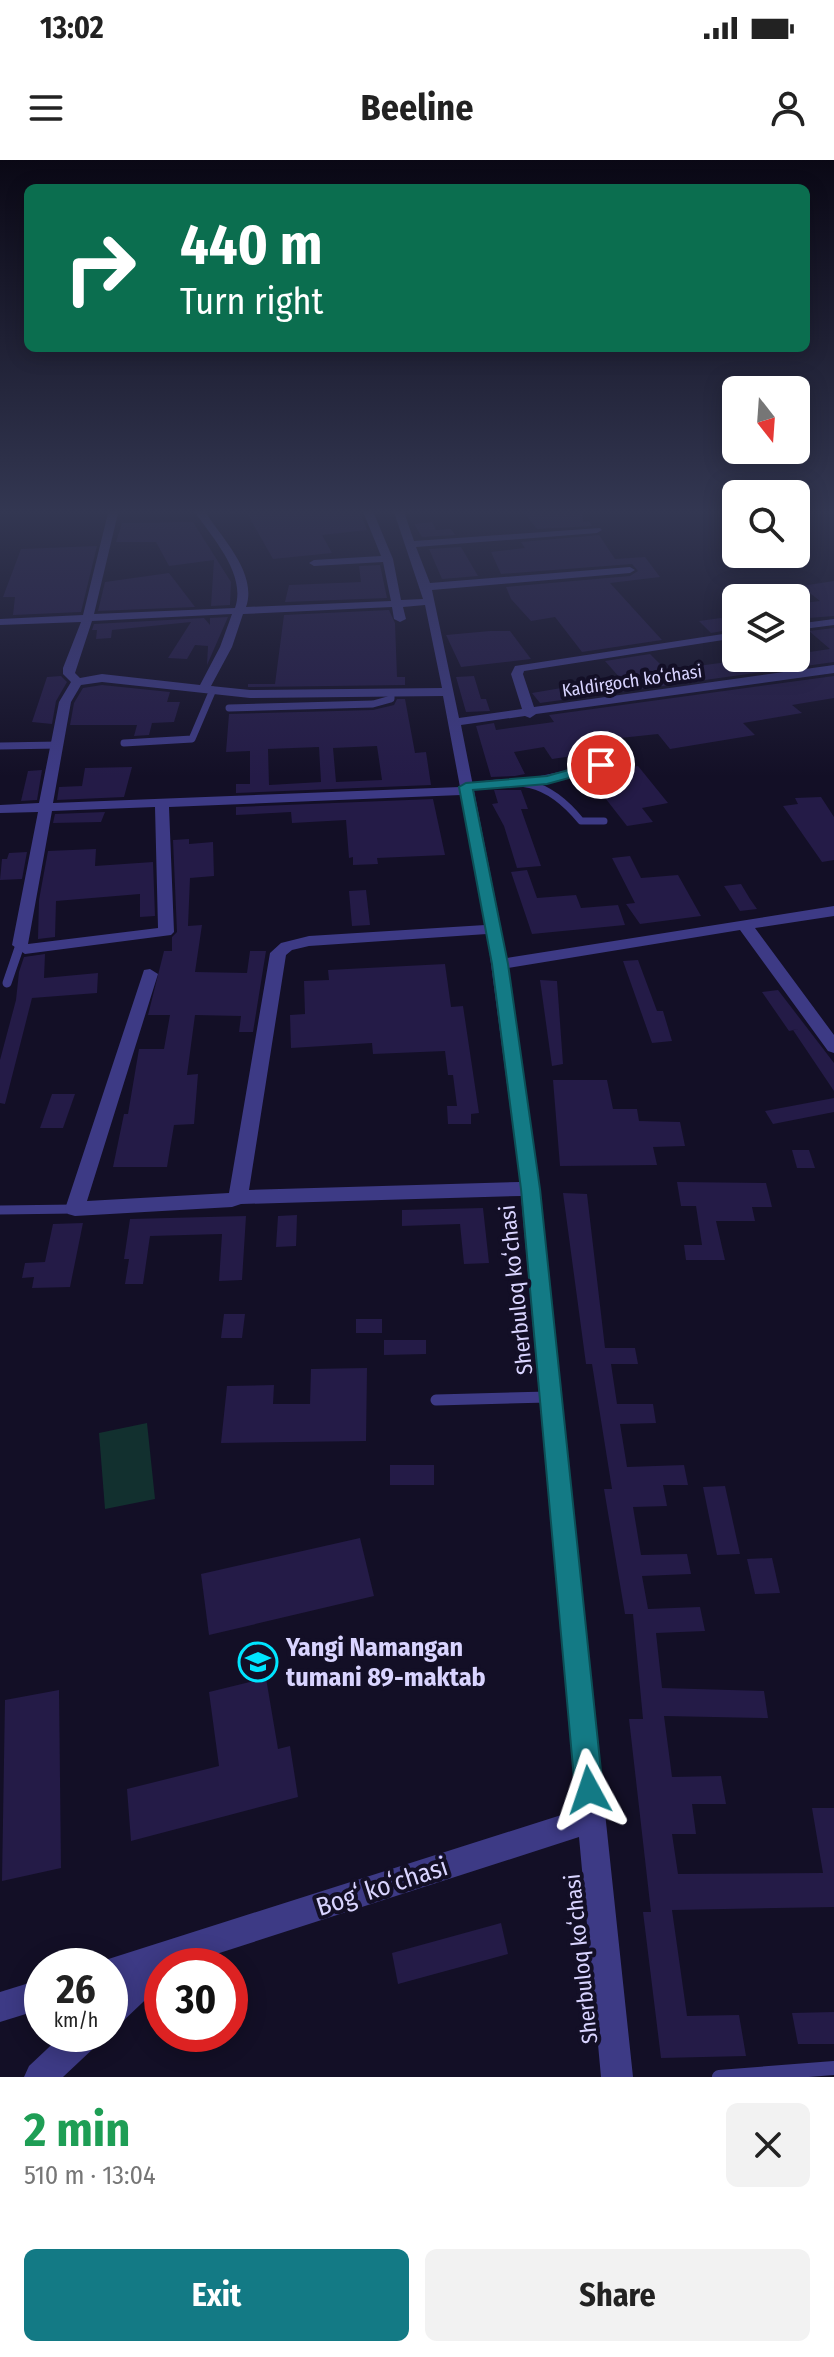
<!DOCTYPE html>
<meta charset="utf-8">
<style>
body{margin:0;font-family:"Fira Sans Condensed",sans-serif;background:#f2f2f2;color:#222;height:100vh;display:flex;flex-direction:column;font-size:30px;white-space:nowrap}
*{box-sizing:border-box;margin:0}
p{font-size:26px;color:#767676}
.icon{flex:none;width:44px;height:44px;fill:none;stroke:currentColor;stroke-width:2;stroke-linecap:round;stroke-linejoin:round}
.map{position:relative;height:1917px;overflow:hidden}
.panel{display:flex;flex-direction:column;background:#fff;flex:1}
.panel>*{flex:none}
.guide{position:absolute;left:24px;top:24px;width:786px;height:168px;border-radius:12px;box-shadow:0 4px 20px #0003;background:#0b6e4f;color:#fff;overflow:hidden}
.needle{width:52px;rotate:163deg}
.buttons{position:absolute;left:722px;top:216px;display:grid;gap:16px}
.buttons a{display:grid;place-items:center;width:88px;height:88px;border-radius:12px;background:#fff;box-shadow:0 4px 20px #0003;font-size:40px}
.speed{position:absolute;left:24px;top:1788px;display:flex;gap:16px;font-size:40px;font-weight:700;text-align:center}
.speed>*{display:grid;place-content:center;width:104px;height:104px;border-radius:50%;background:#fff;box-shadow:0 4px 20px #0003;line-height:1}
.speed small{font-size:20px;font-weight:400}
.speed .limit{border:12px solid #d22;background:#fff;color:#111}
.pin{position:absolute;display:grid;place-items:center;width:68px;height:68px;color:#fff;margin:-34px;border:4px solid #fff;border-radius:50%;box-shadow:0 2px 8px #0007}
.me{position:absolute;width:88px;margin:-44px;rotate:355deg;stroke-linejoin:round;filter:drop-shadow(0 0 6px #0008)}
.turn{display:flex;align-items:center;gap:28px;height:168px;padding:0 24px;font-size:36px}
.turn .icon{width:104px;height:104px;stroke-width:2.5}
.turn b{display:block;font-size:56px;line-height:68px}
.round{display:grid;place-items:center;flex:none;width:84px;height:84px;border-radius:12px;background:#f2f2f2}
.overview{display:flex;align-items:center;justify-content:space-between;height:136px;padding:0 24px}
h1{font-size:48px;font-weight:700;line-height:60px;color:#1e9e55}
.action{display:flex;gap:16px;margin-top:auto;padding:16px 24px}
.action a{flex:1;height:92px;border-radius:12px;background:#137a85;color:#fff;font-size:32px;font-weight:700;line-height:92px;text-align:center}
.action a+a{background:#f2f2f2;color:#222}
.status{display:flex;justify-content:space-between;align-items:center;height:56px;padding:0 40px;background:#fff;direction:ltr}
.status svg{height:22px;fill:currentColor}
header{display:flex;justify-content:space-between;align-items:center;height:104px;padding:0 24px;background:#fff;font-size:36px;font-weight:700}
.map>svg:first-child{display:block}
.green{fill:#12302f}
.building{fill:#241b47;fill-rule:evenodd}
.lines{fill:none;stroke-linecap:round;stroke-linejoin:round}
.service-far4{stroke:#3d3a85;stroke-width:5}
.service-far3{stroke:#3d3a85;stroke-width:7}
.service-far2{stroke:#3d3a85;stroke-width:9}
.service-far1{stroke:#3d3a85;stroke-width:11}
.service{stroke:#3d3a85;stroke-width:14}
.minor{fill:#3d3a85;fill-rule:evenodd}
.route{fill:#137a85;stroke:#0c4f56;stroke-width:2}
.labels{text-anchor:middle;dominant-baseline:central;stroke-width:8;stroke-linejoin:round;paint-order:stroke}
.far-street-label{font-size:18px;fill:#d9d4ff;stroke:#130f26}
.street-label{font-size:22px;fill:#d9d4ff;stroke:#130f26}
.near-poi-label{font-size:26px;font-weight:bold;fill:#d9d4ff;stroke:#130f26;text-anchor:start}
.near-street-label{font-size:26px;fill:#d9d4ff;stroke:#130f26}
</style>
<div class="status"><b>13:02</b><svg viewBox="0 0 49 12"><path d="M0 12V9h3v3zM5 12V6h3v6zM10 12V3h3v9zM15 12V0h3v12zM26 1h20v11H26zM47 4h2v5h-2z"/></svg></div>
<header><svg class="icon" aria-label="menu" viewBox="0 0 24 24"><path d="M4 6h16M4 12h16M4 18h16"/></svg>Beeline<svg class="icon" aria-label="person" viewBox="0 0 24 24"><circle cx="12" cy="8" r="4"/><path d="M4 21q1-7 8-7t8 7"/></svg></header>
<div class="map">
<svg width="834" height="1917" viewBox="0 0 834 1917">
<rect width="100%" height="100%" fill="#130f26"/>
<path class="green" d="M 147,1263 L 155,1339 L 105,1349 L 99,1273 Z"/>
<g class="building">
<path d="M 283,349 L 359,349 L 367,370 L 322,375 L 332,393 L 273,399 L 247,353 Z"/>
<path d="M 521,349 L 582,349 L 583,362 L 589,361 L 592,366 L 537,369 Z"/>
<path d="M 193,362 L 231,422 L 230,445 L 211,446 L 214,400 L 169,406 L 156,382 L 116,382 L 122,363 Z"/>
<path d="M 432,362 L 436,370 L 451,369 L 455,375 L 422,377 L 414,364 Z"/>
<path d="M 599,375 L 615,399 L 645,397 L 660,417 L 610,423 L 662,480 L 582,492 L 555,457 L 531,461 L 511,439 L 506,427 L 630,416 L 638,411 L 632,404 L 501,414 L 491,392 L 525,388 L 521,382 Z"/>
<path d="M 97,386 L 81,452 L 13,455 L 15,437 L 3,437 L 21,389 Z"/>
<path d="M 461,387 L 478,416 L 442,419 L 429,389 Z"/>
<path d="M 380,405 L 387,438 L 285,442 L 289,425 L 361,422 L 359,406 Z"/>
<path d="M 169,413 L 195,447 L 98,451 L 105,422 Z"/>
<path d="M 834,421 L 834,456 L 796,459 L 796,444 L 820,441 L 801,426 Z"/>
<path d="M 389,450 L 395,463 L 397,517 L 405,517 L 405,525 L 248,527 L 248,524 L 275,524 L 284,455 Z"/>
<path d="M 228,457 L 207,505 L 208,486 L 195,485 L 187,499 L 168,498 L 191,462 L 112,470 L 111,478 L 96,479 L 97,470 L 92,470 L 94,464 L 204,458 L 210,465 L 210,458 Z"/>
<path d="M 721,458 L 734,469 L 711,473 L 699,461 Z"/>
<path d="M 834,468 L 834,502 L 540,543 L 532,533 L 620,518 L 605,501 L 650,494 L 666,510 L 759,498 L 796,498 L 796,494 L 830,489 L 809,471 Z"/>
<path d="M 490,471 L 510,471 L 531,499 L 461,507 L 446,475 Z"/>
<path d="M 61,516 L 67,522 L 56,541 L 52,564 L 32,562 L 47,517 Z"/>
<path d="M 474,516 L 481,539 L 486,539 L 490,551 L 466,552 L 456,517 Z"/>
<path d="M 834,516 L 834,538 L 792,545 L 802,553 L 743,563 L 755,575 L 670,589 L 658,574 L 592,581 L 605,599 L 580,605 L 573,596 L 552,599 L 544,587 L 514,592 L 525,614 L 515,616 L 491,617 L 476,566 L 494,563 L 496,570 L 554,562 L 549,555 Z"/>
<path d="M 102,525 L 170,532 L 167,542 L 180,542 L 174,562 L 152,563 L 149,575 L 134,576 L 137,565 L 70,565 L 74,543 L 83,528 Z"/>
<path d="M 397,539 L 405,539 L 415,593 L 426,592 L 431,625 L 236,633 L 236,624 L 250,624 L 250,591 L 226,592 L 229,554 L 373,550 L 394,545 ZM 377,586 L 382,620 L 336,622 L 333,588 ZM 319,587 L 321,622 L 269,625 L 268,589 Z"/>
<path d="M 638,606 L 668,643 L 642,648 L 653,662 L 627,666 L 588,616 Z"/>
<path d="M 132,607 L 124,637 L 57,640 L 59,627 L 82,626 L 85,608 Z"/>
<path d="M 42,610 L 37,640 L 21,641 L 28,611 Z"/>
<path d="M 494,630 L 521,630 L 528,649 L 521,649 L 541,706 L 517,708 L 504,666 L 492,644 L 498,643 Z"/>
<path d="M 821,637 L 834,657 L 834,700 L 822,702 L 783,646 L 798,644 L 795,638 Z"/>
<path d="M 433,639 L 445,695 L 377,698 L 378,704 L 353,705 L 353,697 L 349,698 L 346,660 L 292,663 L 291,652 L 236,655 L 236,647 Z"/>
<path d="M 105,652 L 101,662 L 53,663 L 55,654 Z"/>
<path d="M 189,679 L 189,684 L 213,682 L 214,716 L 190,718 L 188,766 L 202,765 L 195,812 L 247,813 L 250,791 L 266,791 L 253,872 L 239,872 L 241,856 L 195,855 L 187,915 L 198,914 L 194,964 L 174,965 L 167,1007 L 113,1007 L 124,954 L 128,954 L 139,889 L 164,889 L 170,855 L 148,855 L 164,791 L 172,791 L 172,777 L 177,772 L 173,680 Z"/>
<path d="M 96,689 L 95,706 L 153,702 L 155,756 L 140,757 L 140,734 L 56,741 L 55,777 L 38,779 L 39,740 L 48,691 Z"/>
<path d="M 27,692 L 22,719 L 0,720 L 2,699 L 7,699 L 9,693 Z"/>
<path d="M 630,696 L 641,718 L 678,715 L 701,756 L 640,764 L 626,744 L 635,743 L 612,698 Z"/>
<path d="M 527,710 L 537,738 L 576,735 L 581,748 L 618,745 L 625,765 L 532,774 L 511,712 Z"/>
<path d="M 741,724 L 750,739 L 757,749 L 740,751 L 724,726 Z"/>
<path d="M 366,730 L 370,765 L 352,766 L 349,731 Z"/>
<path d="M 45,794 L 44,818 L 98,813 L 97,833 L 32,838 L 5,944 L 0,943 L 0,900 L 16,840 L 19,812 L 24,797 Z"/>
<path d="M 638,800 L 657,851 L 663,851 L 672,881 L 652,883 L 623,801 Z"/>
<path d="M 445,804 L 451,847 L 463,846 L 479,953 L 471,954 L 471,964 L 448,964 L 447,946 L 457,946 L 453,915 L 448,915 L 445,891 L 373,894 L 372,883 L 291,888 L 290,855 L 305,854 L 304,821 L 329,820 L 328,810 Z"/>
<path d="M 540,820 L 557,821 L 563,904 L 552,906 Z"/>
<path d="M 778,830 L 834,903 L 834,931 L 793,870 L 799,869 L 789,871 L 762,832 Z"/>
<path d="M 553,920 L 607,920 L 613,949 L 637,949 L 639,961 L 680,962 L 685,986 L 653,987 L 657,1005 L 560,1006 Z"/>
<path d="M 52,934 L 75,934 L 63,968 L 40,968 Z"/>
<path d="M 834,938 L 834,952 L 773,964 L 765,951 Z"/>
<path d="M 792,990 L 809,990 L 815,1008 L 797,1008 Z"/>
<path d="M 677,1022 L 766,1023 L 772,1047 L 752,1047 L 755,1061 L 716,1061 L 725,1100 L 686,1100 L 684,1085 L 702,1085 L 696,1046 L 681,1046 Z"/>
<path d="M 563,1033 L 587,1034 L 605,1188 L 635,1188 L 638,1204 L 611,1204 L 617,1244 L 653,1244 L 656,1263 L 620,1264 L 627,1307 L 684,1305 L 688,1325 L 663,1325 L 667,1346 L 633,1347 L 641,1395 L 687,1394 L 691,1414 L 642,1416 L 648,1449 L 700,1447 L 705,1471 L 656,1473 L 662,1528 L 764,1531 L 768,1558 L 664,1556 L 672,1617 L 721,1616 L 726,1644 L 692,1644 L 696,1674 L 672,1674 L 678,1714 L 823,1713 L 812,1648 L 834,1648 L 834,1747 L 672,1750 L 687,1856 L 739,1855 L 746,1896 L 661,1898 L 643,1752 L 651,1752 L 629,1559 L 643,1559 L 633,1454 L 625,1454 L 604,1329 L 612,1329 L 592,1204 L 586,1204 Z"/>
<path d="M 483,1048 L 489,1103 L 464,1104 L 460,1064 L 402,1066 L 402,1050 Z"/>
<path d="M 297,1055 L 296,1086 L 276,1087 L 278,1056 Z"/>
<path d="M 246,1056 L 242,1120 L 219,1121 L 222,1074 L 150,1076 L 143,1124 L 125,1124 L 129,1099 L 124,1099 L 130,1059 Z"/>
<path d="M 83,1063 L 70,1127 L 32,1128 L 34,1117 L 22,1118 L 25,1103 L 45,1102 L 53,1064 Z"/>
<path d="M 224,1154 L 245,1154 L 242,1178 L 221,1178 Z"/>
<rect x="356" y="1159" width="26" height="14"/>
<path d="M 384,1180 L 426,1180 L 426,1194 L 384,1195 Z"/>
<path d="M 367,1208 L 366,1281 L 221,1283 L 227,1226 L 274,1225 L 273,1244 L 310,1244 L 311,1209 Z"/>
<rect x="390" y="1305" width="44" height="20"/>
<path d="M 725,1326 L 740,1394 L 717,1395 L 703,1327 Z"/>
<path d="M 360,1378 L 374,1436 L 209,1475 L 201,1414 Z"/>
<path d="M 772,1398 L 780,1433 L 755,1434 L 747,1399 Z"/>
<path d="M 266,1518 L 278,1589 L 290,1586 L 298,1637 L 131,1681 L 127,1629 L 219,1606 L 209,1532 Z"/>
<path d="M 59,1530 L 61,1708 L 2,1721 L 5,1540 Z"/>
<path d="M 501,1763 L 508,1794 L 398,1824 L 392,1793 Z"/>
<path d="M 834,1852 L 834,1884 L 798,1884 L 792,1853 Z"/>
</g>
<g class="lines">
<path class="service-far4" d="M 211,534 L 213,529"/>
<g class="service-far3">
<path d="M 229,548 L 373,544 L 391,539 L 391,533"/>
<path d="M 124,583 L 192,579 L 212,532"/>
<path d="M 0,586 L 59,585"/>
<path d="M 534,621 L 618,603"/>
<path d="M 466,627 C 519,619 545,617 581,661 L 604,661"/>
</g>
<g class="service-far2">
<path d="M 7,823 L 20,785"/>
<path d="M 0,1050 L 75,1049"/>
</g>
<path class="service-far1" d="M 436,1240 L 548,1237"/>
<path class="service" d="M 719,1917 L 834,1908"/>
<g class="minor">
<path d="M 109,349 L 119,349 L 94,454 L 235,448 C 247,413 211,377 193,349 L 203,349 C 221,377 258,413 246,447 L 391,441 L 383,402 L 314,406 L 309,403 L 314,400 L 381,396 L 362,349 L 372,349 L 393,399 L 401,440 L 423,439 L 393,349 L 403,349 L 414,381 L 600,368 L 602,370 L 597,373 L 416,387 L 430,423 L 630,407 L 635,410 L 630,413 L 432,430 L 459,558 L 522,549 L 511,514 L 515,506 L 736,472 L 736,478 L 524,511 L 523,514 L 534,547 L 834,505 L 834,513 L 536,554 L 530,558 L 525,556 L 461,565 L 507,798 L 834,746 L 834,756 L 755,768 L 834,875 L 834,893 L 828,891 L 740,770 L 508,808 L 539,1029 L 633,1917 L 601,1917 L 579,1677 L 179,1806 L 162,1806 L 162,1824 L 121,1863 L 110,1867 L 110,1831 L 116,1826 L 110,1828 L 110,1806 L 98,1806 L 99,1802 L 577,1650 L 521,1036 L 241,1044 L 232,1047 L 75,1056 L 68,1054 L 65,1049 L 144,810 L 150,809 L 158,814 L 87,1041 L 229,1033 L 270,793 L 281,783 L 309,776 L 485,765 L 461,635 L 169,647 L 174,772 L 171,775 L 25,794 L 12,785 L 38,652 L 0,653 L 0,645 L 39,643 L 59,542 L 71,522 L 63,514 L 63,508 L 81,462 L 0,465 L 0,459 L 83,455 ZM 425,445 L 442,528 L 250,530 L 211,526 L 232,487 L 243,454 L 392,447 L 394,459 L 400,462 L 406,459 L 403,447 ZM 232,454 L 220,487 L 200,525 L 102,514 L 80,518 L 75,513 L 92,461 ZM 102,522 L 250,538 L 443,536 L 460,627 L 53,643 L 71,542 L 81,525 ZM 155,647 L 158,768 L 28,784 L 52,651 ZM 487,774 L 520,1022 L 249,1030 L 286,795 L 292,790 L 309,786 Z"/>
<path d="M 228,349 L 248,349 L 232,353 Z"/>
<path d="M 834,459 L 834,465 L 796,470 L 796,464 Z"/>
<path d="M 42,1819 L 42,1849 L 0,1862 L 0,1832 Z"/>
<path d="M 63,1874 L 101,1874 L 97,1885 L 63,1917 L 24,1917 L 29,1906 Z"/>
</g>
</g>
<linearGradient id="sky" x2="0" y2="1"><stop stop-color="#0a0815"/><stop offset="0.57" stop-color="#333752"/><stop offset="1" stop-color="#333752" stop-opacity="0"/></linearGradient>
<rect width="834" height="617" fill="url(#sky)"/>
<path class="route" d="M 601,601 L 608,605 L 606,608 L 547,624 L 473,630 L 508,804 L 540,1029 L 603,1630 L 599,1640 L 589,1644 L 579,1640 L 575,1630 L 521,1029 L 492,804 L 459,627 L 466,623 L 547,616 Z"/>
<defs>
<symbol id="school-ring" viewBox="-11 -11 22 22"><circle r="9.5" fill="#130f26" stroke="#00e5ff" stroke-width="1.5"/><path d="M0-5L7-2L0 1L-7-2ZM-4 1L0 2.5L4 1V4Q0 6-4 4Z" fill="#00e5ff"/></symbol>
</defs>
<g fill-rule="evenodd">
<use href="#school-ring" x="236" y="1480" width="44" height="44"/>
</g>
<g class="labels">
<g class="far-street-label">
<text transform="translate(632 521) rotate(-8)">Kaldirgoch koʻchasi</text>
</g>
<g class="street-label">
<text transform="translate(516 1130) rotate(-96)">Sherbuloq koʻchasi</text>
<text transform="translate(581 1799) rotate(-96)">Sherbuloq koʻchasi</text>
</g>
<g class="near-poi-label">
<text x="286" y="1487">Yangi Namangan<tspan x="286" dy="30">tumani 89-maktab</tspan></text>
</g>
<g class="near-street-label">
<text transform="translate(382 1727) rotate(-18)">Bogʻ koʻchasi</text>
</g>
</g>
</svg>
<div class="buttons">
<a><svg class="needle" viewBox="-14 -14 28 28"><path d="M0-13l5 13h-10z" fill="#e53935"/><path d="M0 13l5-13h-10z" fill="#767676"/></svg></a>
<a><svg class="icon" aria-label="search" viewBox="0 0 24 24"><circle cx="10" cy="10" r="6"/><path d="M15 15l6 6"/></svg></a>
<a><svg class="icon" aria-label="layers" viewBox="0 0 24 24"><path d="M12 4l9 5-9 5-9-5zM3 14l9 5 9-5"/></svg></a>
</div>
<div class="speed"><div>26<small>km/h</small></div><div class="limit">30</div></div>
<div class="pin" style="left:601px;top:605px;background:#d93025"><svg class="icon" aria-label="arrive" viewBox="0 0 24 24"><path d="M6 21V4h12l-3 4 3 4H6"/></svg></div>
<svg class="me" style="left:589px;top:1630px" viewBox="-20 -20 40 40"><path d="M0-17L14 15 0 8-14 15z" fill="#137a85" stroke="#fff" stroke-width="4"/></svg>
<div class="guide">
<div class="turn"><svg class="icon" aria-label="right" viewBox="0 0 24 24"><path d="M7 20v-9h11M14 6l5 5-5 5"/></svg><div><b>440 m</b>Turn right</div></div>
</div>
</div>
<section class="panel">
<div class="overview"><div><h1>2 min</h1><p>510 m · 13:04</p></div><a class="round"><svg class="icon" aria-label="close" viewBox="0 0 24 24"><path d="M6 6l12 12M18 6L6 18"/></svg></a></div>
<div class="action"><a>Exit</a><a>Share</a></div>
</section>
